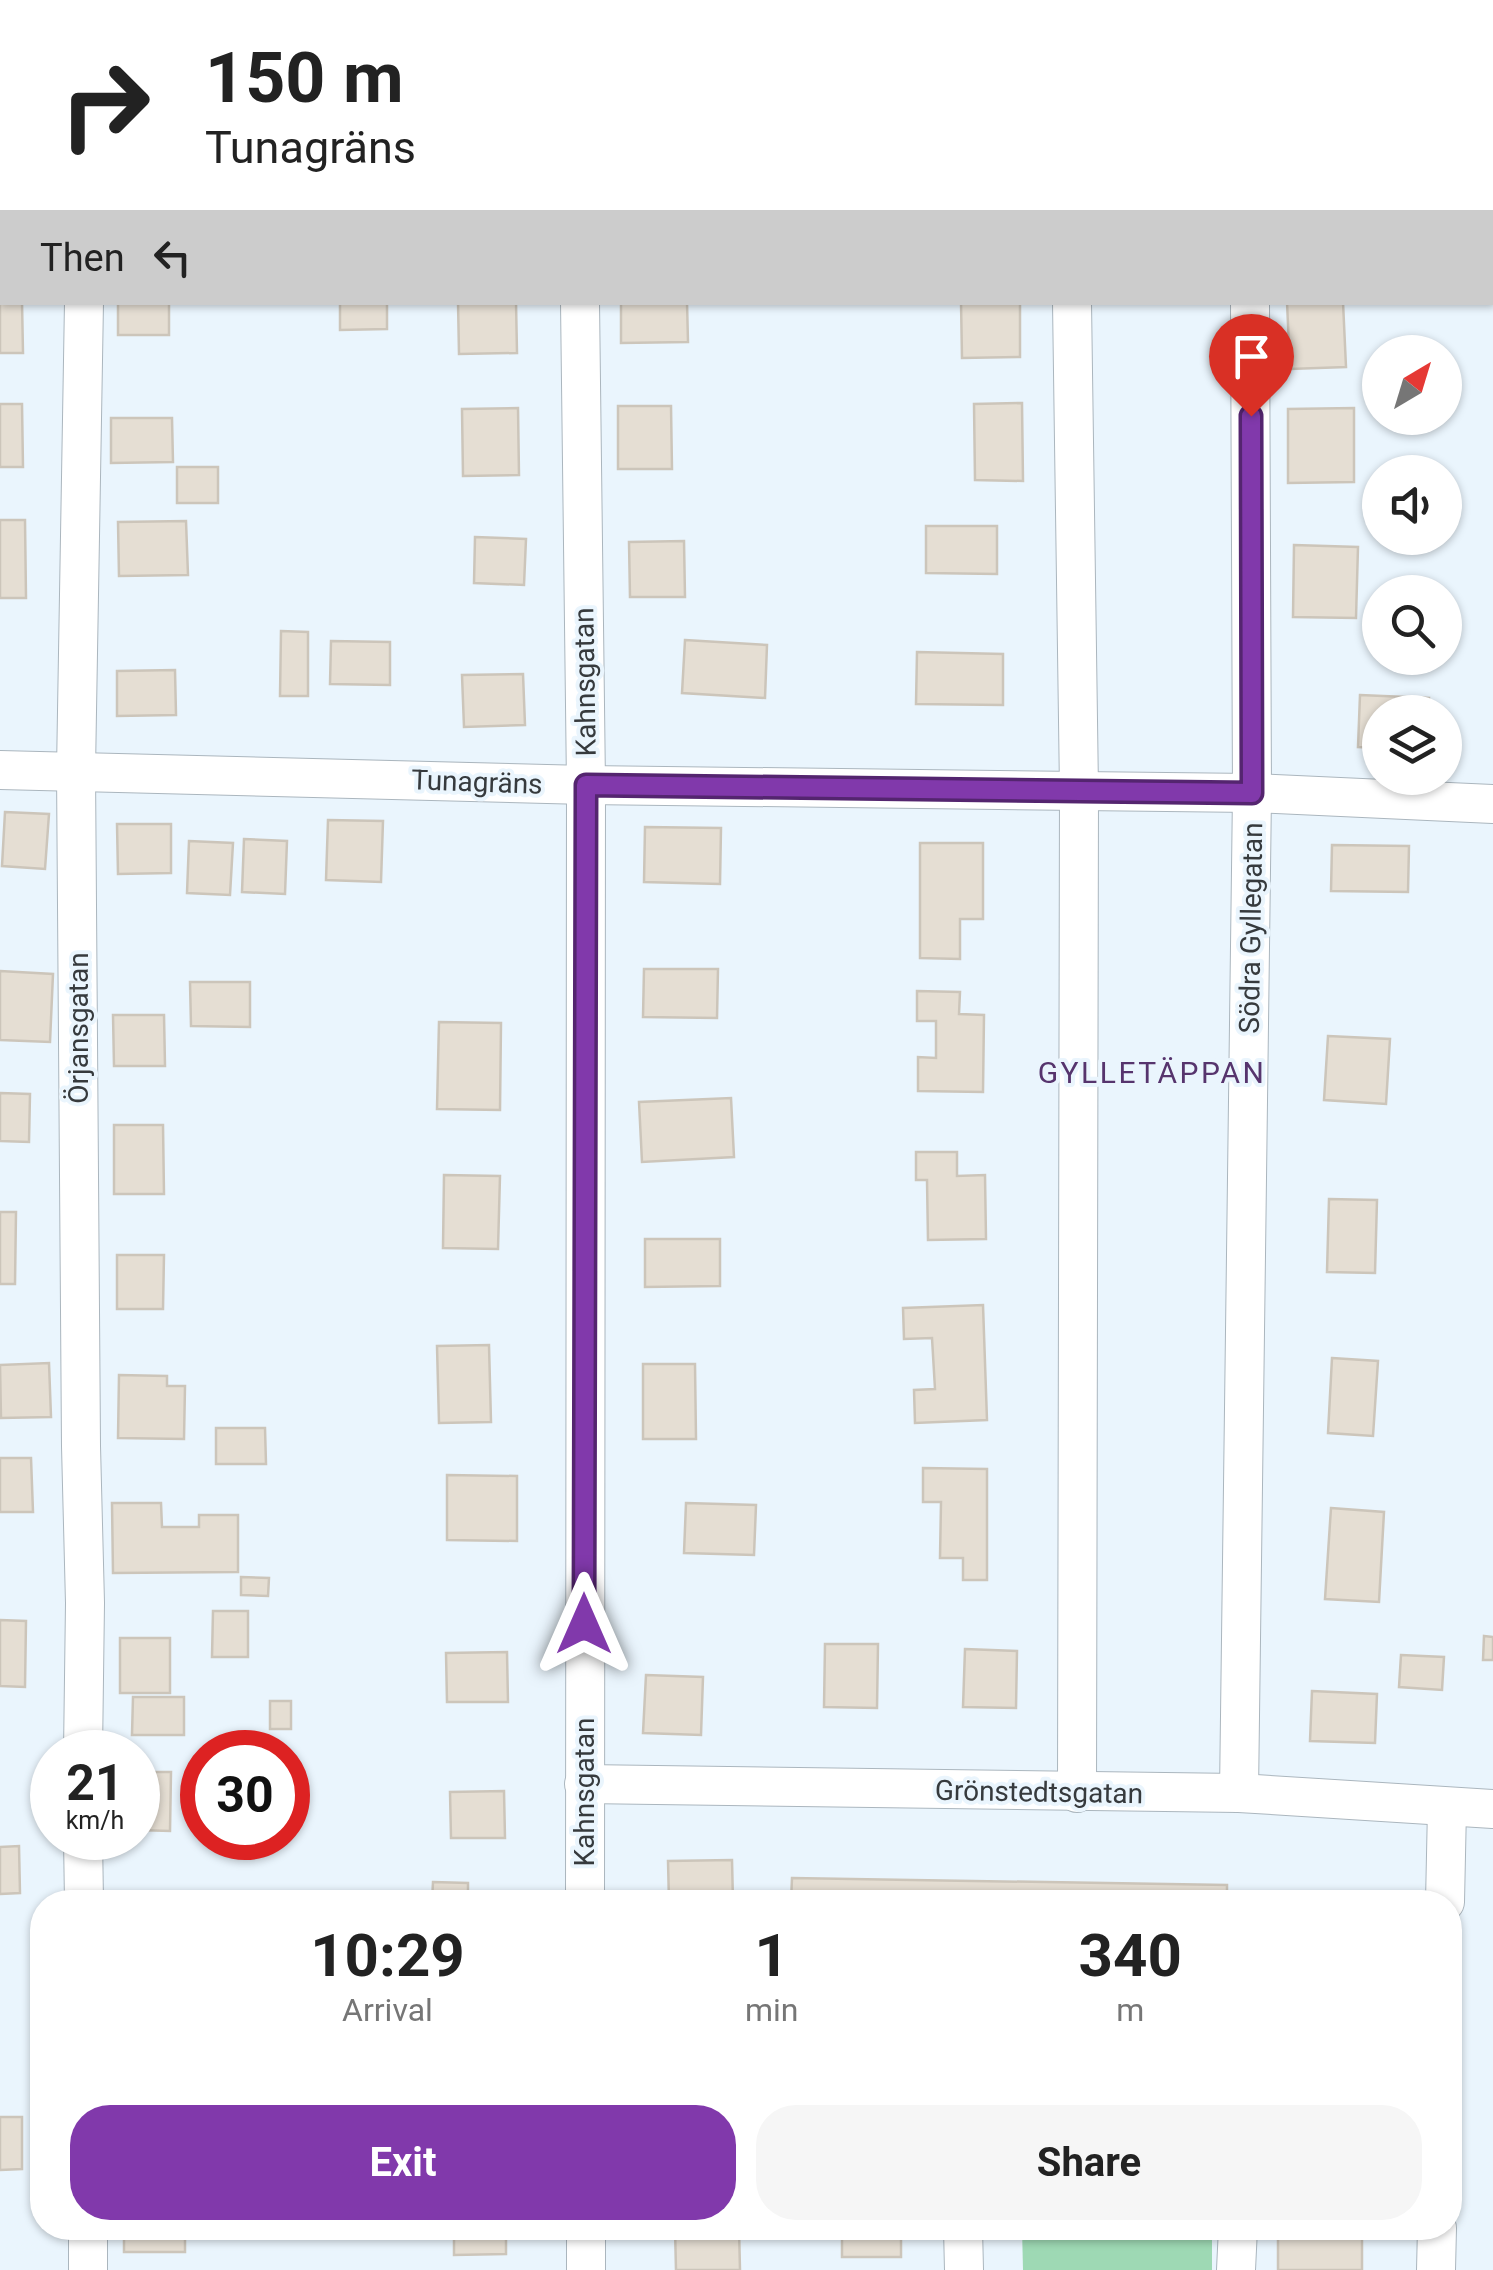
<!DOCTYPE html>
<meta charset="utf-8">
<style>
body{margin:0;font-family:Roboto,sans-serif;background:#f6f6f6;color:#222;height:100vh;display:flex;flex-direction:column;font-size:38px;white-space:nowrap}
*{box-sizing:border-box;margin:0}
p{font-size:32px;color:#767676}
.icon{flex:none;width:55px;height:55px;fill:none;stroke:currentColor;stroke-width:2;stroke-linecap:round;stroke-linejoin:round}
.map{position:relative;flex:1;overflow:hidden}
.details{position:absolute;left:30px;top:1890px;width:1432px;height:350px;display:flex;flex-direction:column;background:#fff;border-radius:40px;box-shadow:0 2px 8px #0004}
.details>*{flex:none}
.guide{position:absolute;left:0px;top:0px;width:1495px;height:305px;box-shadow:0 2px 8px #0004;background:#fff;color:#222;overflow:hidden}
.needle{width:65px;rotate:38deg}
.tools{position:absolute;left:1362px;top:335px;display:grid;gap:20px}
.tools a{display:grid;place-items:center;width:100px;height:100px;border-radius:50%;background:#fff;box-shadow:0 2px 8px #0004;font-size:50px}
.speed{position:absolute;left:30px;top:1730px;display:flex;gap:20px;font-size:50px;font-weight:700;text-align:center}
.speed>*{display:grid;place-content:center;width:130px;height:130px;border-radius:50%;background:#fff;box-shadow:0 2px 8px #0004;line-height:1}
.speed small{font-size:25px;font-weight:400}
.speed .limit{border:15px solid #d22;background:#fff;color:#111}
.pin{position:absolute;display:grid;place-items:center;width:85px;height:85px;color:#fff;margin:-102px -42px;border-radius:50% 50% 50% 0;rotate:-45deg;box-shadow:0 0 10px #0007}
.pin .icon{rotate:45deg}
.me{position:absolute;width:110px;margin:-55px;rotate:0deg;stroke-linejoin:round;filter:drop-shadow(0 0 8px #0008)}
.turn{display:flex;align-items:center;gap:35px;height:210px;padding:0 40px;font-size:45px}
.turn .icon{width:130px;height:130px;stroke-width:2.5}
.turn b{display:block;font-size:70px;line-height:85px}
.then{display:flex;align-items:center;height:95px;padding:0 40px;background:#0003;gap:20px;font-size:38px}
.eta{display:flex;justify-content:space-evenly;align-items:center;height:170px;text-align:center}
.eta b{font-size:60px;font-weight:700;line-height:70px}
.cta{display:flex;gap:20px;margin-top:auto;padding:20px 40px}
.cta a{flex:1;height:115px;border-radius:40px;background:#8139ab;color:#fff;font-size:40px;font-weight:700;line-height:115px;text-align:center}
.cta a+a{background:#f6f6f6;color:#222}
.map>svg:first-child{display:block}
.green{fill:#9ed9b4}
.building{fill:#e5ded3;stroke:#ccc5ba;stroke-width:2.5}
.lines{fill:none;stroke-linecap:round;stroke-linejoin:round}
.minor-casing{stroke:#abb6be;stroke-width:40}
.minor{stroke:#fff;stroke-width:38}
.route-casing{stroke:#54256f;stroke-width:25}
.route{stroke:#8139ab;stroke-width:18}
.labels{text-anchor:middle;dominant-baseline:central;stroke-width:8;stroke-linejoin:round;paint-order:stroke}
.street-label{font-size:28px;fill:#363a3d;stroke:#eaf5fd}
.neighbourhood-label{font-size:30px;letter-spacing:2.5px;fill:#56346d;stroke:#eaf5fd}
</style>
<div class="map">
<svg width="1493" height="2270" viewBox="0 0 1493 2270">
<rect width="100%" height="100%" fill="#eaf5fd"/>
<path class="green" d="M 1022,2228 L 1212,2228 L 1212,2270 L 1023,2270 Z"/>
<g class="building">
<rect x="0" y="40" width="2" height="71"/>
<rect x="0" y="169" width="2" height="67"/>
<path d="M 0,289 L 2,302 L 22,302 L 23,353 L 0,353 Z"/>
<rect x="118" y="302" width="51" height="33"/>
<path d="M 340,302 L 387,302 L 387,329 L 340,330 Z"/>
<path d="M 458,302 L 516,302 L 517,353 L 459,354 Z"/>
<path d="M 621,302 L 687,302 L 688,342 L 621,343 Z"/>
<path d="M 961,302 L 1020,302 L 1020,357 L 962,358 Z"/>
<path d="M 1287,302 L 1343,302 L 1346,367 L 1290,369 Z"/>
<path d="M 1022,403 L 1023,481 L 975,480 L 974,404 Z"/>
<path d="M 0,404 L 22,404 L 23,467 L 0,467 Z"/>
<path d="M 618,406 L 671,406 L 672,469 L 618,469 Z"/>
<path d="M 518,408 L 519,475 L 463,476 L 462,409 Z"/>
<path d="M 1354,408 L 1354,482 L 1288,483 L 1288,409 Z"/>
<path d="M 111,418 L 172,418 L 173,462 L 111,463 Z"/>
<rect x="177" y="467" width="41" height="36"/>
<path d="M 0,520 L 25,520 L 26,598 L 0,598 Z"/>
<path d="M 186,521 L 188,575 L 119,576 L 118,522 Z"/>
<path d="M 926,526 L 997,526 L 997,574 L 926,573 Z"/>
<path d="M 475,537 L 526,539 L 524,585 L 474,583 Z"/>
<path d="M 684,541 L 685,597 L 630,597 L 629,542 Z"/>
<path d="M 1294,545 L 1358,547 L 1356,618 L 1293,617 Z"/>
<path d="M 281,631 L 308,632 L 308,696 L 280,696 Z"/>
<path d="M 685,640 L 767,645 L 765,698 L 682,693 Z"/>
<path d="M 331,641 L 390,642 L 390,685 L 330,684 Z"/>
<path d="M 917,652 L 1003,654 L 1003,705 L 916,704 Z"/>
<path d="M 175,670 L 176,715 L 117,716 L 117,671 Z"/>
<path d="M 523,674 L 525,725 L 464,727 L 462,675 Z"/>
<path d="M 1360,695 L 1429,698 L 1428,712 L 1380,712 L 1380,748 L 1358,747 Z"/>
<path d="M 5,812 L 49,814 L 45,869 L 2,866 Z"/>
<path d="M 328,820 L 383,821 L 381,882 L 326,880 Z"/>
<path d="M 117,824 L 171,824 L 171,873 L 118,874 Z"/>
<path d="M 645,827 L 721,828 L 720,884 L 644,882 Z"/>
<path d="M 244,839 L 287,841 L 285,894 L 242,892 Z"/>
<path d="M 189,841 L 233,843 L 230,895 L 187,893 Z"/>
<path d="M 920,843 L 983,843 L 983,919 L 960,919 L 960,959 L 920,958 Z"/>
<path d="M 1332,845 L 1409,846 L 1408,892 L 1331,891 Z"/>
<path d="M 644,969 L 718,969 L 717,1018 L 643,1017 Z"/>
<path d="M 0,971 L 53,974 L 50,1042 L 0,1040 Z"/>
<path d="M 190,982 L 250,982 L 250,1027 L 191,1026 Z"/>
<path d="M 917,991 L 960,992 L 959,1014 L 984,1015 L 983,1092 L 918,1091 L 918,1057 L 936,1058 L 936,1021 L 917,1021 Z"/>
<path d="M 113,1015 L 164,1015 L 165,1066 L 114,1066 Z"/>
<path d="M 439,1022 L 501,1023 L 500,1110 L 437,1109 Z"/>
<path d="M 1328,1036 L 1390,1039 L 1386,1104 L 1324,1100 Z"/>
<path d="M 0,1093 L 30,1094 L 29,1142 L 0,1141 Z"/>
<path d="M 731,1098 L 734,1157 L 642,1162 L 639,1102 Z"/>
<path d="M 114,1125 L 163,1125 L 164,1194 L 114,1194 Z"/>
<path d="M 916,1152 L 957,1152 L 957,1176 L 985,1175 L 986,1239 L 928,1240 L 927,1180 L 916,1180 Z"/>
<path d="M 444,1175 L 500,1176 L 498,1249 L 443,1248 Z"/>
<path d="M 1329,1199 L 1377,1200 L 1375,1273 L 1327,1272 Z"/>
<path d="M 0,1212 L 16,1212 L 15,1284 L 0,1284 Z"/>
<path d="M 645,1239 L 720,1239 L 720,1286 L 645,1287 Z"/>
<path d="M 117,1255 L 164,1255 L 163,1309 L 117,1309 Z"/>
<path d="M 983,1305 L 987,1420 L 915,1423 L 914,1390 L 935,1389 L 932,1338 L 904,1339 L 903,1308 Z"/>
<path d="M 489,1345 L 491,1422 L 439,1423 L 437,1346 Z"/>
<path d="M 1332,1358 L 1378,1361 L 1373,1436 L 1328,1433 Z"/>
<path d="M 49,1363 L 51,1417 L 1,1418 L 0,1365 Z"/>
<path d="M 643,1364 L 695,1364 L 696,1439 L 643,1439 Z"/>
<path d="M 119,1375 L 167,1376 L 167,1386 L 185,1386 L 184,1439 L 118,1438 Z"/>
<path d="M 216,1428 L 265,1428 L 266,1464 L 216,1464 Z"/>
<path d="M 0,1458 L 31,1458 L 33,1512 L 0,1512 Z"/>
<path d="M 923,1468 L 987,1469 L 987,1580 L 963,1580 L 963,1558 L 940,1558 L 941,1502 L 923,1502 Z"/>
<path d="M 447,1475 L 517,1476 L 517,1541 L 447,1540 Z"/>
<path d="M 112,1503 L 161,1503 L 162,1527 L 199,1527 L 199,1515 L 238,1515 L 238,1572 L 113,1573 Z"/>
<path d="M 686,1503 L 756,1505 L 754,1555 L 684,1553 Z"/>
<path d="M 1331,1508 L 1384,1512 L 1379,1602 L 1325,1599 Z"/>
<path d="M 241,1577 L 269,1578 L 268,1596 L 241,1595 Z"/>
<path d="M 213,1611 L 248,1611 L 248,1657 L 212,1657 Z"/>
<path d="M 0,1620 L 26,1621 L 25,1687 L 0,1686 Z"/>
<path d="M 1484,1636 L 1493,1637 L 1493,1660 L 1483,1660 Z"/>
<rect x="120" y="1638" width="50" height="55"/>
<path d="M 825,1644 L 878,1644 L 877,1708 L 824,1707 Z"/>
<path d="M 965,1649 L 1017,1651 L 1016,1708 L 963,1707 Z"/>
<path d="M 507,1652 L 508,1702 L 447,1702 L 446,1653 Z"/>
<path d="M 1401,1655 L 1444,1657 L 1442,1690 L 1399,1687 Z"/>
<path d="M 646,1675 L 703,1677 L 701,1735 L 643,1733 Z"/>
<path d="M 1312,1691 L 1377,1694 L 1375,1743 L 1310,1741 Z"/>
<path d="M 133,1697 L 184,1697 L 184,1735 L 132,1735 Z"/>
<rect x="270" y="1701" width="21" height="28"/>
<path d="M 138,1772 L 171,1772 L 170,1831 L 138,1830 Z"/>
<path d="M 504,1791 L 505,1838 L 451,1838 L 450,1792 Z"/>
<path d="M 19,1846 L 20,1893 L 0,1894 L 0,1847 Z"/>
<path d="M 732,1860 L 733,1902 L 669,1902 L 668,1861 Z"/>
<path d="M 792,1878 L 1227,1885 L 1227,1902 L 791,1902 Z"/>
<path d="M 433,1882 L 468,1883 L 468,1902 L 432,1902 Z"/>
<path d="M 0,2117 L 22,2117 L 22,2169 L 0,2170 Z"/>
<rect x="124" y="2228" width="61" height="24"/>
<path d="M 454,2228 L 506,2228 L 506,2254 L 454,2255 Z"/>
<path d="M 675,2228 L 739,2228 L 740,2270 L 676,2270 Z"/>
<rect x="842" y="2228" width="59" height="29"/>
<rect x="1278" y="2228" width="84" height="42"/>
</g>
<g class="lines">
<defs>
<g id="minor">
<path d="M 78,0 L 78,2"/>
<path d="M 577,0 L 577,2"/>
<path d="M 1068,0 L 1068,2"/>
<path d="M 1249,0 L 1249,2"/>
<path d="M 580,302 L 586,785 L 585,1902"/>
<path d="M 1072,302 L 1079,790 L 1077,1793"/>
<path d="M 0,770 L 586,785 L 1252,793 L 1493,804"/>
<path d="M 83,1752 L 85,1603 L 81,1446 L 76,770 L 84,302"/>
<path d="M 584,1784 L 1239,1793 L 1493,1809"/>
<path d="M 1239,1793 L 1252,793 L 1250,302"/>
<path d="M 83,1838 L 84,1902"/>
<path d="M 1445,1902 L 1447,1808"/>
<path d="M 88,2228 L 88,2270"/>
<path d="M 586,2228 L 586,2270"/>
<path d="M 963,2228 L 964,2270"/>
<path d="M 1236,2270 L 1238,2228"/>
<path d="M 1436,2270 L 1437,2228"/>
</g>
</defs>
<use href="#minor" class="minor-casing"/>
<use href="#minor" class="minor"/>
</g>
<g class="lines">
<defs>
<path id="route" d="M 584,1624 L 586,785 L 1252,793 L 1251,416"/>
</defs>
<use href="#route" class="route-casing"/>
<use href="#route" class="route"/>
</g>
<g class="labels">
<g class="street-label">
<text transform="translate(585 682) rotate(-91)">Kahnsgatan</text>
<text transform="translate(477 782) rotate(2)">Tunagräns</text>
<text transform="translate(1251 928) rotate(-89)">Södra Gyllegatan</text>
<text transform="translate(78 1028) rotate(-90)">Örjansgatan</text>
<text transform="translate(584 1792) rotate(-90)">Kahnsgatan</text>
<text transform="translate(1039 1792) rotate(1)">Grönstedtsgatan</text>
</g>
<g class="neighbourhood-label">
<text x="1152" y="1072">GYLLETÄPPAN</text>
</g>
</g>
</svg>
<div class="tools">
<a><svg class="needle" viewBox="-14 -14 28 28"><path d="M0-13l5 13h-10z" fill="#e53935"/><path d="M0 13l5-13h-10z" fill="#767676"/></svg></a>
<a><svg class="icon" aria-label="sound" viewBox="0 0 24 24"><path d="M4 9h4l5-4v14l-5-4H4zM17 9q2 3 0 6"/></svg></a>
<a><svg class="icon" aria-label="search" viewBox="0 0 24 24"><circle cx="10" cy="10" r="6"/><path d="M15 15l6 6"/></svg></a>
<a><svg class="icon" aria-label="layers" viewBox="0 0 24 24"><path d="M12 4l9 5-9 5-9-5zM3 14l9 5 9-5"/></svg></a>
</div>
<div class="speed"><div>21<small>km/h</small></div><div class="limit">30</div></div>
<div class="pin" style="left:1251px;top:416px;background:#d93025"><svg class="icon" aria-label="arrive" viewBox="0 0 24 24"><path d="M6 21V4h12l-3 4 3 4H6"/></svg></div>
<svg class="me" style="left:584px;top:1624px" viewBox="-20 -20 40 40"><path d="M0-17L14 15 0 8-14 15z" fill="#8139ab" stroke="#fff" stroke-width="4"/></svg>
<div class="guide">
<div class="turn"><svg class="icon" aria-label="right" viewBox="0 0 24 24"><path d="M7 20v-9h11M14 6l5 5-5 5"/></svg><div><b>150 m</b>Tunagräns</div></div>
<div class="then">Then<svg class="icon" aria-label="left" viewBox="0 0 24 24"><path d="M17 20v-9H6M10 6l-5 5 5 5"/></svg></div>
</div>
<section class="details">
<div class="eta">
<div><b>10:29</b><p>Arrival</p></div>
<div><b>1</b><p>min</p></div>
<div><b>340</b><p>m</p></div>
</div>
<div class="cta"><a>Exit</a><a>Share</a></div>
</section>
</div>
